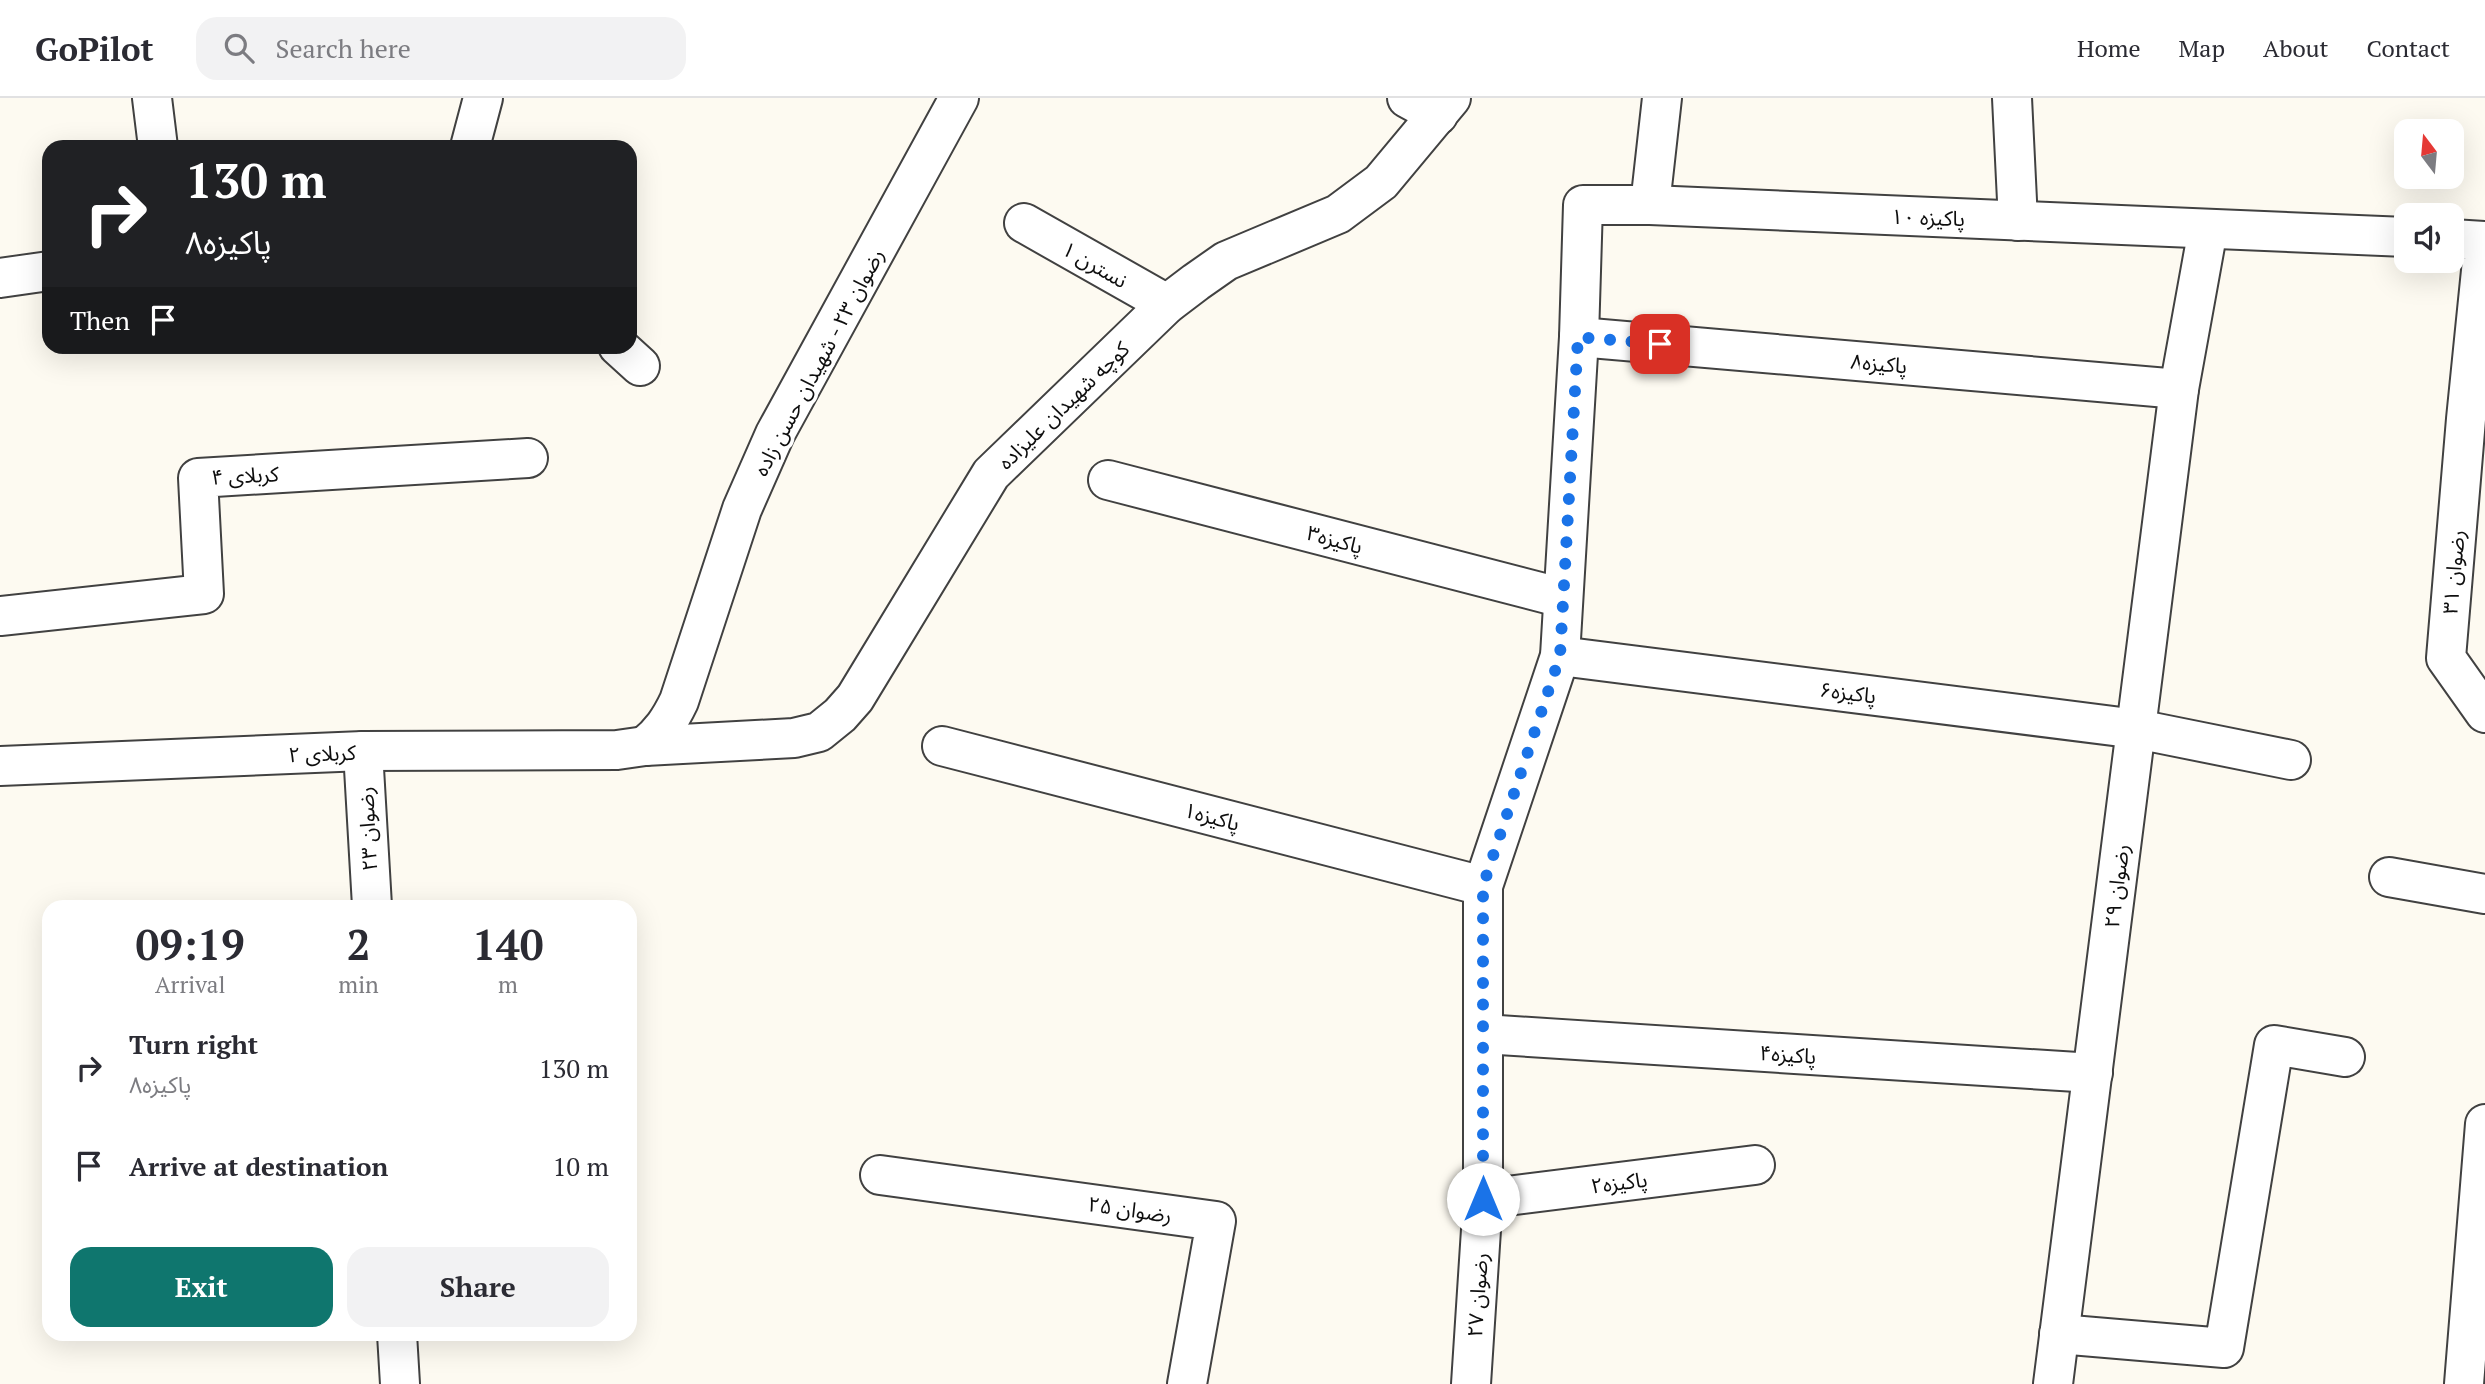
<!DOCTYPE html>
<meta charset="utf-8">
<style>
body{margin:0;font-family:"PT Serif","Noto Sans Arabic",serif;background:#f2f2f3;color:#2b2b33;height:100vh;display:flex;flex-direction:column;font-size:26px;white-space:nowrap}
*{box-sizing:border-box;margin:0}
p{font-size:23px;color:#7c7c81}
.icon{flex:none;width:38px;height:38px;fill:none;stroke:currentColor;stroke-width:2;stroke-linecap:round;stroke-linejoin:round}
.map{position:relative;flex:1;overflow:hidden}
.side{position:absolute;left:42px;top:802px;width:595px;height:441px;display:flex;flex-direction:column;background:#fff;border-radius:21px;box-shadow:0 7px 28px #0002}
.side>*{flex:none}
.guide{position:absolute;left:42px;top:42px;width:595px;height:214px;border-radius:21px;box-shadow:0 7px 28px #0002;background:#202124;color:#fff;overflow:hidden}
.needle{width:46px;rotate:344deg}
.controls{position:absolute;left:2394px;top:21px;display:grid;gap:14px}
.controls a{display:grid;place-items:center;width:70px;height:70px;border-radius:14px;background:#fff;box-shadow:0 7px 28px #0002;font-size:35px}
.pin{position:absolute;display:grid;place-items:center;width:60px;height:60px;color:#fff;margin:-30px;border-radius:14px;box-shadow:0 4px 10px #0006}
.me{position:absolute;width:77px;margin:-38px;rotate:0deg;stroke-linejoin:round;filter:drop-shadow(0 0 5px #0008)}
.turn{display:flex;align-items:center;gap:24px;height:147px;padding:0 28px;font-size:32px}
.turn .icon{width:91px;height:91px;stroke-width:2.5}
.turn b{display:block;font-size:49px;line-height:60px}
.then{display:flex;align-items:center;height:66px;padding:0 28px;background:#0003;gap:14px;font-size:26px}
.eta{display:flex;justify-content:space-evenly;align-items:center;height:119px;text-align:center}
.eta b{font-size:42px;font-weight:700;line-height:49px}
.primary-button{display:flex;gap:14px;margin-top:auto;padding:14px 28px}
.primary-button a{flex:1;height:80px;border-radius:21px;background:#0f766e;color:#fff;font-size:28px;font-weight:700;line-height:80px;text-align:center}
.primary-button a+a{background:#f2f2f3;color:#2b2b33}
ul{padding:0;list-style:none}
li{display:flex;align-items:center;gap:21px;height:98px;padding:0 28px}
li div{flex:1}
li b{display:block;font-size:26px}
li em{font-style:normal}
header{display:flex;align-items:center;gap:42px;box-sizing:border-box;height:98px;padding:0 35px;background:#fff;border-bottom:2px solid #e1e1e2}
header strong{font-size:33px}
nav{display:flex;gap:38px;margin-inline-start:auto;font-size:24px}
.search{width:490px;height:63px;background:#f2f2f3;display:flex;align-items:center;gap:18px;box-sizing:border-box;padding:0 24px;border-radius:21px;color:#7c7c81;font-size:26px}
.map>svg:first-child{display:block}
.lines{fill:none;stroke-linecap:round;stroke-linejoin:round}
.street-casing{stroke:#414141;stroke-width:42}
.street{stroke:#fff;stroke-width:38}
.route{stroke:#1a73e8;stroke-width:12;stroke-dasharray:0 21.6}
.labels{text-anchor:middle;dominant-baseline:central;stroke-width:7;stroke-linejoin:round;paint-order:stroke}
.street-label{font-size:21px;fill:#0e0e0e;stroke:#fff}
</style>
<header>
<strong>GoPilot</strong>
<div class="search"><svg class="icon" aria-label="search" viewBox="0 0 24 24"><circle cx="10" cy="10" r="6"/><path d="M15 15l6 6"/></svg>Search here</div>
<nav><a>Home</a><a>Map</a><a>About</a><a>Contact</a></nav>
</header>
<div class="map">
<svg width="2485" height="1286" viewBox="0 0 2485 1286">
<rect width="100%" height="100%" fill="#fdfaf1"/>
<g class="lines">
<defs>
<g id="street">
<path d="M 152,0 L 158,49"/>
<path d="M 1407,0 L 1438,17"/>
<path d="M 2012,0 L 2018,123"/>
<path d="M 470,49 L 483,0"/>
<path d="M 1650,107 L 1662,0"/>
<path d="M 1024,125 L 1167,206"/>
<path d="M 2452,141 L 2484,143 L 2466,321 L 2446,560 L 2485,615"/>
<path d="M 0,180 L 49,173"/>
<path d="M 1579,239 L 2179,291"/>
<path d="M 618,248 L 640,268"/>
<path d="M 1108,382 L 1563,500"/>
<path d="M 0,518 L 204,496 L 198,380 L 528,360"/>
<path d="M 1560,558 L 2137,631 L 2291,662"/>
<path d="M 645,648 C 661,635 670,622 679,603 L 742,411 L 775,336 L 959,0"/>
<path d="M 942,648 L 1483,788"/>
<path d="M 363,653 L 372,808"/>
<path d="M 0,668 L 363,653 L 617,652 L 645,648 L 794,640 L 819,634 L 840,617 L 855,600 L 991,376 L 1167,206 L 1196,184 L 1226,163 L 1338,116 L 1381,84 L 1451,0"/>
<path d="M 2389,779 L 2485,796"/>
<path d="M 1483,936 L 2093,975"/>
<path d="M 880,1077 L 1216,1123 L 1187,1286"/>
<path d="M 1483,1101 L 1755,1067"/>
<path d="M 397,1236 L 400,1286"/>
<path d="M 2059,1236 L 2224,1250 L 2274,947 L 2345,959"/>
<path d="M 1471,1286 L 1483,1101 L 1483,788 L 1560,558 L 1579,239 L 1583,107 L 1650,107 L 2406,139"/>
<path d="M 2053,1286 L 2179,291 L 2208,131"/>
<path d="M 2464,1286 L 2485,1026"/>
</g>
</defs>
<use href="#street" class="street-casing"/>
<use href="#street" class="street"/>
</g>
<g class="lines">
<path class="route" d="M 1483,1101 L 1483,788 L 1560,558 L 1578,239 L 1660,246"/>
</g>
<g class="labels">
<g class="street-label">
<text transform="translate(1928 119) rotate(2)">پاکیزه ۱۰</text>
<text transform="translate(1095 166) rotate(30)">نسترن ۱</text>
<text transform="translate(818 264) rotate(-62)">رضوان ۲۳ - شهیدان حسن زاده</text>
<text transform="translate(1879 265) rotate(5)">پاکیزه۸</text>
<text transform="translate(1063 307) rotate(-44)">کوچه شهیدان علیزاده</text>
<text transform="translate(245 377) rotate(-3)">کربلای ۴</text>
<text transform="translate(1335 441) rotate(15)">پاکیزه۳</text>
<text transform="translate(2453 474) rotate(-85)">رضوان ۳۱</text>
<text transform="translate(1848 594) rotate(7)">پاکیزه۶</text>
<text transform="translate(322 655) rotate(-2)">کربلای ۲</text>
<text transform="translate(1212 718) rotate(15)">پاکیزه۱</text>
<text transform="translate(367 731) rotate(-93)">رضوان ۲۳</text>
<text transform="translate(2116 788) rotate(-83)">رضوان ۲۹</text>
<text transform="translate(1788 956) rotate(4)">پاکیزه۴</text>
<text transform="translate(1619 1084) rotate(-7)">پاکیزه۲</text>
<text transform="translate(1130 1111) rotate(8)">رضوان ۲۵</text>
<text transform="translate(1477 1197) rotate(-86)">رضوان ۲۷</text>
</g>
</g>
</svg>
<div class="controls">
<a><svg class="needle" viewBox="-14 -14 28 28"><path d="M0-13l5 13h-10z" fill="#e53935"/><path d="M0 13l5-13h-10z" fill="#7c7c81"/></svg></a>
<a><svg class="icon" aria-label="sound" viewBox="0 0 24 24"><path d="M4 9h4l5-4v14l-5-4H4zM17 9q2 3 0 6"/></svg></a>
</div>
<div class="pin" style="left:1660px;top:246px;background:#d93025"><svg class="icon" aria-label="arrive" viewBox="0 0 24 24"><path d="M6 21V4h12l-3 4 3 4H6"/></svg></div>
<svg class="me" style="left:1483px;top:1101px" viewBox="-20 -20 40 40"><circle r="19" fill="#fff"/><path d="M0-13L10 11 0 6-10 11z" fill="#1a73e8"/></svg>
<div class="guide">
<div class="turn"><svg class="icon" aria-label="right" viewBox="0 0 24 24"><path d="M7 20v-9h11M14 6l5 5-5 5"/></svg><div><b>130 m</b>پاکیزه۸</div></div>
<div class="then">Then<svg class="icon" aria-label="arrive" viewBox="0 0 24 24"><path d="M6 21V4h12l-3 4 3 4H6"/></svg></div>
</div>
<section class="side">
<div class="eta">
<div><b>09:19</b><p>Arrival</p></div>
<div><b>2</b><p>min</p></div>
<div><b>140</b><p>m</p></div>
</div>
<ul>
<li><svg class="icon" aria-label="right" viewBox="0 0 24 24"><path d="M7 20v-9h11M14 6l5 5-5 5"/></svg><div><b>Turn right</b><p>پاکیزه۸</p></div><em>130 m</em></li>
<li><svg class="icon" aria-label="arrive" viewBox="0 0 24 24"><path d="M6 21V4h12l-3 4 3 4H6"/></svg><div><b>Arrive at destination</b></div><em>10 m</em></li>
</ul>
<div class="primary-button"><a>Exit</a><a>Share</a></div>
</section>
</div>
